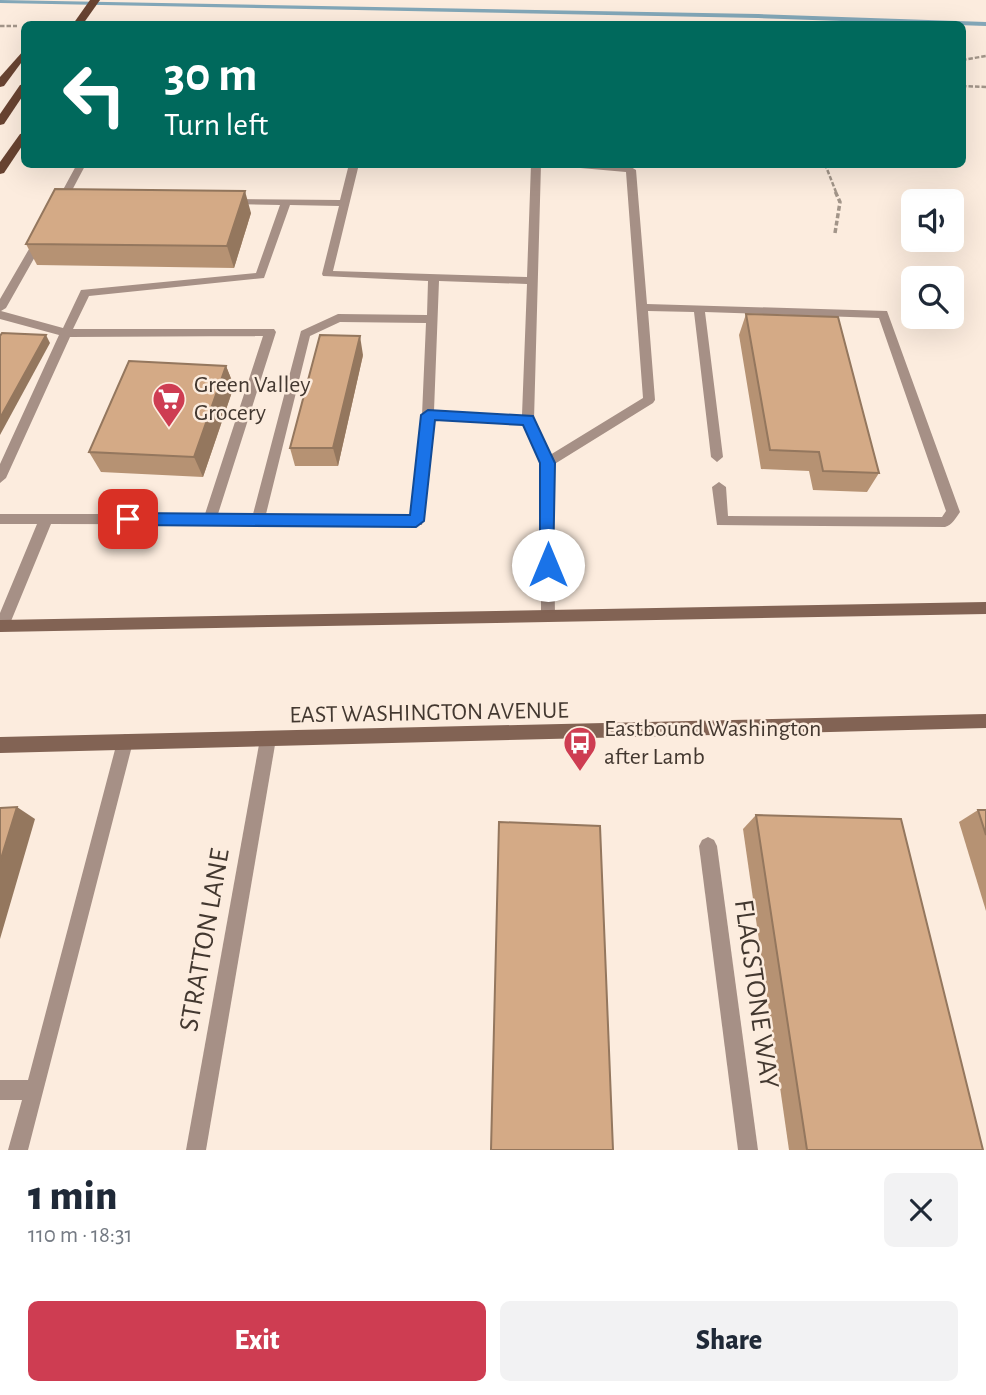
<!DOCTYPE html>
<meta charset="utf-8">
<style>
body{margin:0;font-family:"Alegreya Sans",sans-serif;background:#f2f2f3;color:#1f2937;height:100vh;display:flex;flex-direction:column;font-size:26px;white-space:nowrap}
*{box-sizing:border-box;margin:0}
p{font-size:23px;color:#747a83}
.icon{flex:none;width:38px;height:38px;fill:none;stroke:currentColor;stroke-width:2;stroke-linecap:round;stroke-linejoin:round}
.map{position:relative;height:1150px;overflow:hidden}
.drawer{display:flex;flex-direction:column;background:#fff;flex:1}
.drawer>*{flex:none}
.guide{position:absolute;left:21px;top:21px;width:945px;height:147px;border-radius:10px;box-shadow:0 7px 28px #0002;background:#00695c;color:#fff;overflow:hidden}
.buttons{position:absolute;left:901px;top:189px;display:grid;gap:14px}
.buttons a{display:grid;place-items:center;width:63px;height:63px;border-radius:10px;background:#fff;box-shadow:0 7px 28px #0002;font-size:35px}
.pin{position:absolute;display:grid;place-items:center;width:60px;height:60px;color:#fff;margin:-30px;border-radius:14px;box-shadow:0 4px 10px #0006}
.me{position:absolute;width:77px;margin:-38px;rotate:0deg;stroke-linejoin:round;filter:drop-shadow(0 0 5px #0008)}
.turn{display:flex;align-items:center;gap:24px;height:147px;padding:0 28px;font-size:32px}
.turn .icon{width:91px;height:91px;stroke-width:2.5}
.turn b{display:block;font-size:49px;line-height:60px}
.round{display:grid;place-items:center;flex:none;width:74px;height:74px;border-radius:10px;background:#f2f2f3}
.head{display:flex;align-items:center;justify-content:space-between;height:119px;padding:0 28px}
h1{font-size:42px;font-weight:800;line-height:52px}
.cta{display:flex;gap:14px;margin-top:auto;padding:14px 28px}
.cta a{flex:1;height:80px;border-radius:10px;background:#ce3d52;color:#fff;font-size:28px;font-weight:800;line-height:80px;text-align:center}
.cta a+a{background:#f2f2f3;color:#1f2937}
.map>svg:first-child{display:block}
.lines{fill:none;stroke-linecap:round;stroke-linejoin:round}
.stream{fill:#83a7b8;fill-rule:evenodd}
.path-far1{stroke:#a29589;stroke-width:2.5;stroke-dasharray:4.5 2;stroke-linecap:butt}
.path{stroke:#a29589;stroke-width:3.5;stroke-dasharray:5 2.5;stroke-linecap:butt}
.lane{fill:#a69086;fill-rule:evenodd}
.street{fill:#a69086;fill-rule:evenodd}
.secondary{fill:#826354;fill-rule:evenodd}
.primary{fill:#684331;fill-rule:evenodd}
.wall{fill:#b69273}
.shaded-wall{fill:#94775e}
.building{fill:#d4aa86;stroke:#94775e;stroke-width:2}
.route{fill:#1a73e8;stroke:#114b97;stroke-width:2}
.labels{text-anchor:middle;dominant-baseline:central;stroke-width:5;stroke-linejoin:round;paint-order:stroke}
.poi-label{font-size:24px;fill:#433830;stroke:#fcecde;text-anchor:start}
.street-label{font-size:24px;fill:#433830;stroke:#fcecde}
.near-street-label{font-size:28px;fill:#433830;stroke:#fcecde}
</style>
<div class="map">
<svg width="986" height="1150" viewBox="0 0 986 1150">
<rect width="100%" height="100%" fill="#fcecde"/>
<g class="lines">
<path class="stream" d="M 0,0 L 758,14 L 986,22 L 986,26 L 758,18 L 0,3 Z"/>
<g class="path-far1">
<path d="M 0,26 L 17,26"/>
<path d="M 962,60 L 986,56"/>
<path d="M 962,86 L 986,87"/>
<path d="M 825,164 L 836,192"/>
</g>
<path class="path" d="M 835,233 L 840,202 L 835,191"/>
<g class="lane">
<path d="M 77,164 L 86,164 L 69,196 L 75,199 L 70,202 L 60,201 L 58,199 Z"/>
<path d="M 349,164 L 359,164 L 333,271 L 527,277 L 531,164 L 541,164 L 534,420 L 550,455 L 643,398 L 626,172 L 569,167 L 565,164 L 631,167 L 636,170 L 647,304 L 887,311 L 960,512 C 956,518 952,525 945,527 L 717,525 L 712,487 L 719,482 L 726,487 L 728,516 L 942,517 L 946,511 L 879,318 L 705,312 L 723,457 L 717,462 L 711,457 L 694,312 L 648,311 L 655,400 L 653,403 L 553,465 L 555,616 L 553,620 L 548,622 L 543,620 L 541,616 L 541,463 L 524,424 L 434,420 L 422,525 L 51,524 L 9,626 L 7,630 L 0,632 L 0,613 L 37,524 L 0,524 L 0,514 L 205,514 L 263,336 L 70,337 L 6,478 L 0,483 L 0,464 L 59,335 L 0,319 L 0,299 L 36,237 L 40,236 L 45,239 L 6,308 L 1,311 L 63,328 L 81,290 L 256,273 L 280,205 L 230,204 L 227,203 L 227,199 L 340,200 ZM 290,205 L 339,206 L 322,274 L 323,276 L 428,281 L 427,315 L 338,314 L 301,331 L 253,514 L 218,514 L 276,332 L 274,329 L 73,329 L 89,296 L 264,278 ZM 439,281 L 527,284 L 522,415 L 434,411 ZM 340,322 L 426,323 L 422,415 L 411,516 L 266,514 L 310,336 Z"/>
<path d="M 125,734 L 131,737 L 133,742 L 28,1150 L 8,1150 L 22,1100 L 0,1100 L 0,1080 L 28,1080 L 117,742 L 119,737 Z"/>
</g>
<g class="street">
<path d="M 268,732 L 274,734 L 276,739 L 206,1150 L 186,1150 L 260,739 L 262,734 Z"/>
<path d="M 708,837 L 714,840 L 717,846 L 758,1150 L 738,1150 L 699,846 L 702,840 Z"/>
</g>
<g class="secondary">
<path d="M 986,602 L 986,614 L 0,632 L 0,620 Z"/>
<path d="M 986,714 L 986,728 L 0,753 L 0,737 Z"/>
</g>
<g class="primary">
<path d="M 90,0 L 100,0 L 83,24 L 73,24 Z"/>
<path d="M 24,50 L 24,59 L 4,86 L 0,87 L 0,77 Z"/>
<path d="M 24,84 L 24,94 L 4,124 L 0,125 L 0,114 L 20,85 Z"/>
<path d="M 24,133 L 24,143 L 4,173 L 0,174 L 0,162 L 20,134 Z"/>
</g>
</g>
<g class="wall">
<path d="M 251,213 L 234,268 L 37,265 L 26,244 Z"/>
<path d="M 746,314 L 879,473 L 867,492 L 813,490 L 809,471 L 761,469 L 739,335 Z"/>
<path d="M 363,355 L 338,466 L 295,466 L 290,448 Z"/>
<path d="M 226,366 L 234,386 L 203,477 L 101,472 L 89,452 Z"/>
<path d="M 978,810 L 986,810 L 986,911 L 959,822 Z"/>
<path d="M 756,815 L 983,1150 L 789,1150 L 743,829 Z"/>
</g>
<g class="shaded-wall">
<path d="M 245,191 L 251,213 L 234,268 L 227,246 Z"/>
<path d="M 46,335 L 50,343 L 0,435 L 0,418 Z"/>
<path d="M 360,336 L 363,355 L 338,466 L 333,448 Z"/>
<path d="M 226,366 L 234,386 L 203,477 L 194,457 Z"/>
<path d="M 17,807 L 35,819 L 0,939 L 0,862 Z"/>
</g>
<g class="building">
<path d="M 55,189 L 245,191 L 227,246 L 26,244 Z"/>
<path d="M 746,314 L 838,317 L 879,473 L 823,471 L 819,452 L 770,450 Z"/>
<path d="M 2,333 L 46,335 L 0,418 L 0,336 Z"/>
<path d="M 320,335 L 360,336 L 333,448 L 290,448 Z"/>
<path d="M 129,361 L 226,366 L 194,457 L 89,452 Z"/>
<path d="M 17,807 L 0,862 L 0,808 Z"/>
<path d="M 978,810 L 986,810 L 986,835 Z"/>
<path d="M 756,815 L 901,819 L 983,1150 L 807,1150 Z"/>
<path d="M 499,822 L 600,826 L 613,1150 L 491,1150 Z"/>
</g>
<path class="route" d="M 428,410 L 533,416 L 555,463 L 553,570 L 548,572 L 540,565 L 540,463 L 523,425 L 435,420 L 424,521 L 416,527 L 128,525 L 120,519 L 128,513 L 410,515 L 421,415 Z"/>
<defs>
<symbol id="supermarket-pin" viewBox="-11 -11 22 30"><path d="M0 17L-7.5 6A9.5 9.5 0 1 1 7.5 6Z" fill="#ce3d52" stroke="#fcecde"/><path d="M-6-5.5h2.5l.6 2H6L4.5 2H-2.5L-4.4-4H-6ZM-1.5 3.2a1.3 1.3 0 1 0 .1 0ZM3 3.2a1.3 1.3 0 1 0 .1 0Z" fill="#fff"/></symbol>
<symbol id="bus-pin" viewBox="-11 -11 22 30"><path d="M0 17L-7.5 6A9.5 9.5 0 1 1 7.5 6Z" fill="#ce3d52" stroke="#fcecde"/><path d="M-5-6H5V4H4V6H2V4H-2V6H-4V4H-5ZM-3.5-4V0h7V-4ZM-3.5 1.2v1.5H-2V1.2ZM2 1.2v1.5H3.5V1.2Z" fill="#fff"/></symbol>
</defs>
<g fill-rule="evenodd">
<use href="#supermarket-pin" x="150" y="380" width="38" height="52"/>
<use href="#bus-pin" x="561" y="724" width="38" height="52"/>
</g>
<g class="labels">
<g class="poi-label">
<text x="194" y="385">Green Valley<tspan x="194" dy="28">Grocery</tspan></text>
<text x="604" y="729">Eastbound Washington<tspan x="604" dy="28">after Lamb</tspan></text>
</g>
<g class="street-label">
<text transform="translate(429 713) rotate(-1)">EAST WASHINGTON AVENUE</text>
</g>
<g class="near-street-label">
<text transform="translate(205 940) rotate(-80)">STRATTON LANE</text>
<text transform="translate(756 994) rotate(82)">FLAGSTONE WAY</text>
</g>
</g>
</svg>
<div class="buttons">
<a><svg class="icon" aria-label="sound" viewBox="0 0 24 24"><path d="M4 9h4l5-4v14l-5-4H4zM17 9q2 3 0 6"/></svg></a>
<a><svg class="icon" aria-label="search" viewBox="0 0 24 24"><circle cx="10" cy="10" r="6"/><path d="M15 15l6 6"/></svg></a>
</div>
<div class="pin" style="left:128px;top:519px;background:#d93025"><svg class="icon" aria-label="arrive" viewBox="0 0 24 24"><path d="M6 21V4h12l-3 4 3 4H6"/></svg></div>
<svg class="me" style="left:548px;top:565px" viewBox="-20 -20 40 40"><circle r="19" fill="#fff"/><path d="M0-13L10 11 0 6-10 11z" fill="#1a73e8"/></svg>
<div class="guide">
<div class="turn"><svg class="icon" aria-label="left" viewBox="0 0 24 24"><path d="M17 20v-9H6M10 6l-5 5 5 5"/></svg><div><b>30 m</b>Turn left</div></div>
</div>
</div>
<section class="drawer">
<div class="head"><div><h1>1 min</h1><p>110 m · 18:31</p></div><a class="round"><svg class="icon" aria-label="close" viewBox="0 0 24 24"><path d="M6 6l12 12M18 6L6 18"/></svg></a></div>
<div class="cta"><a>Exit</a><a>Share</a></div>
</section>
